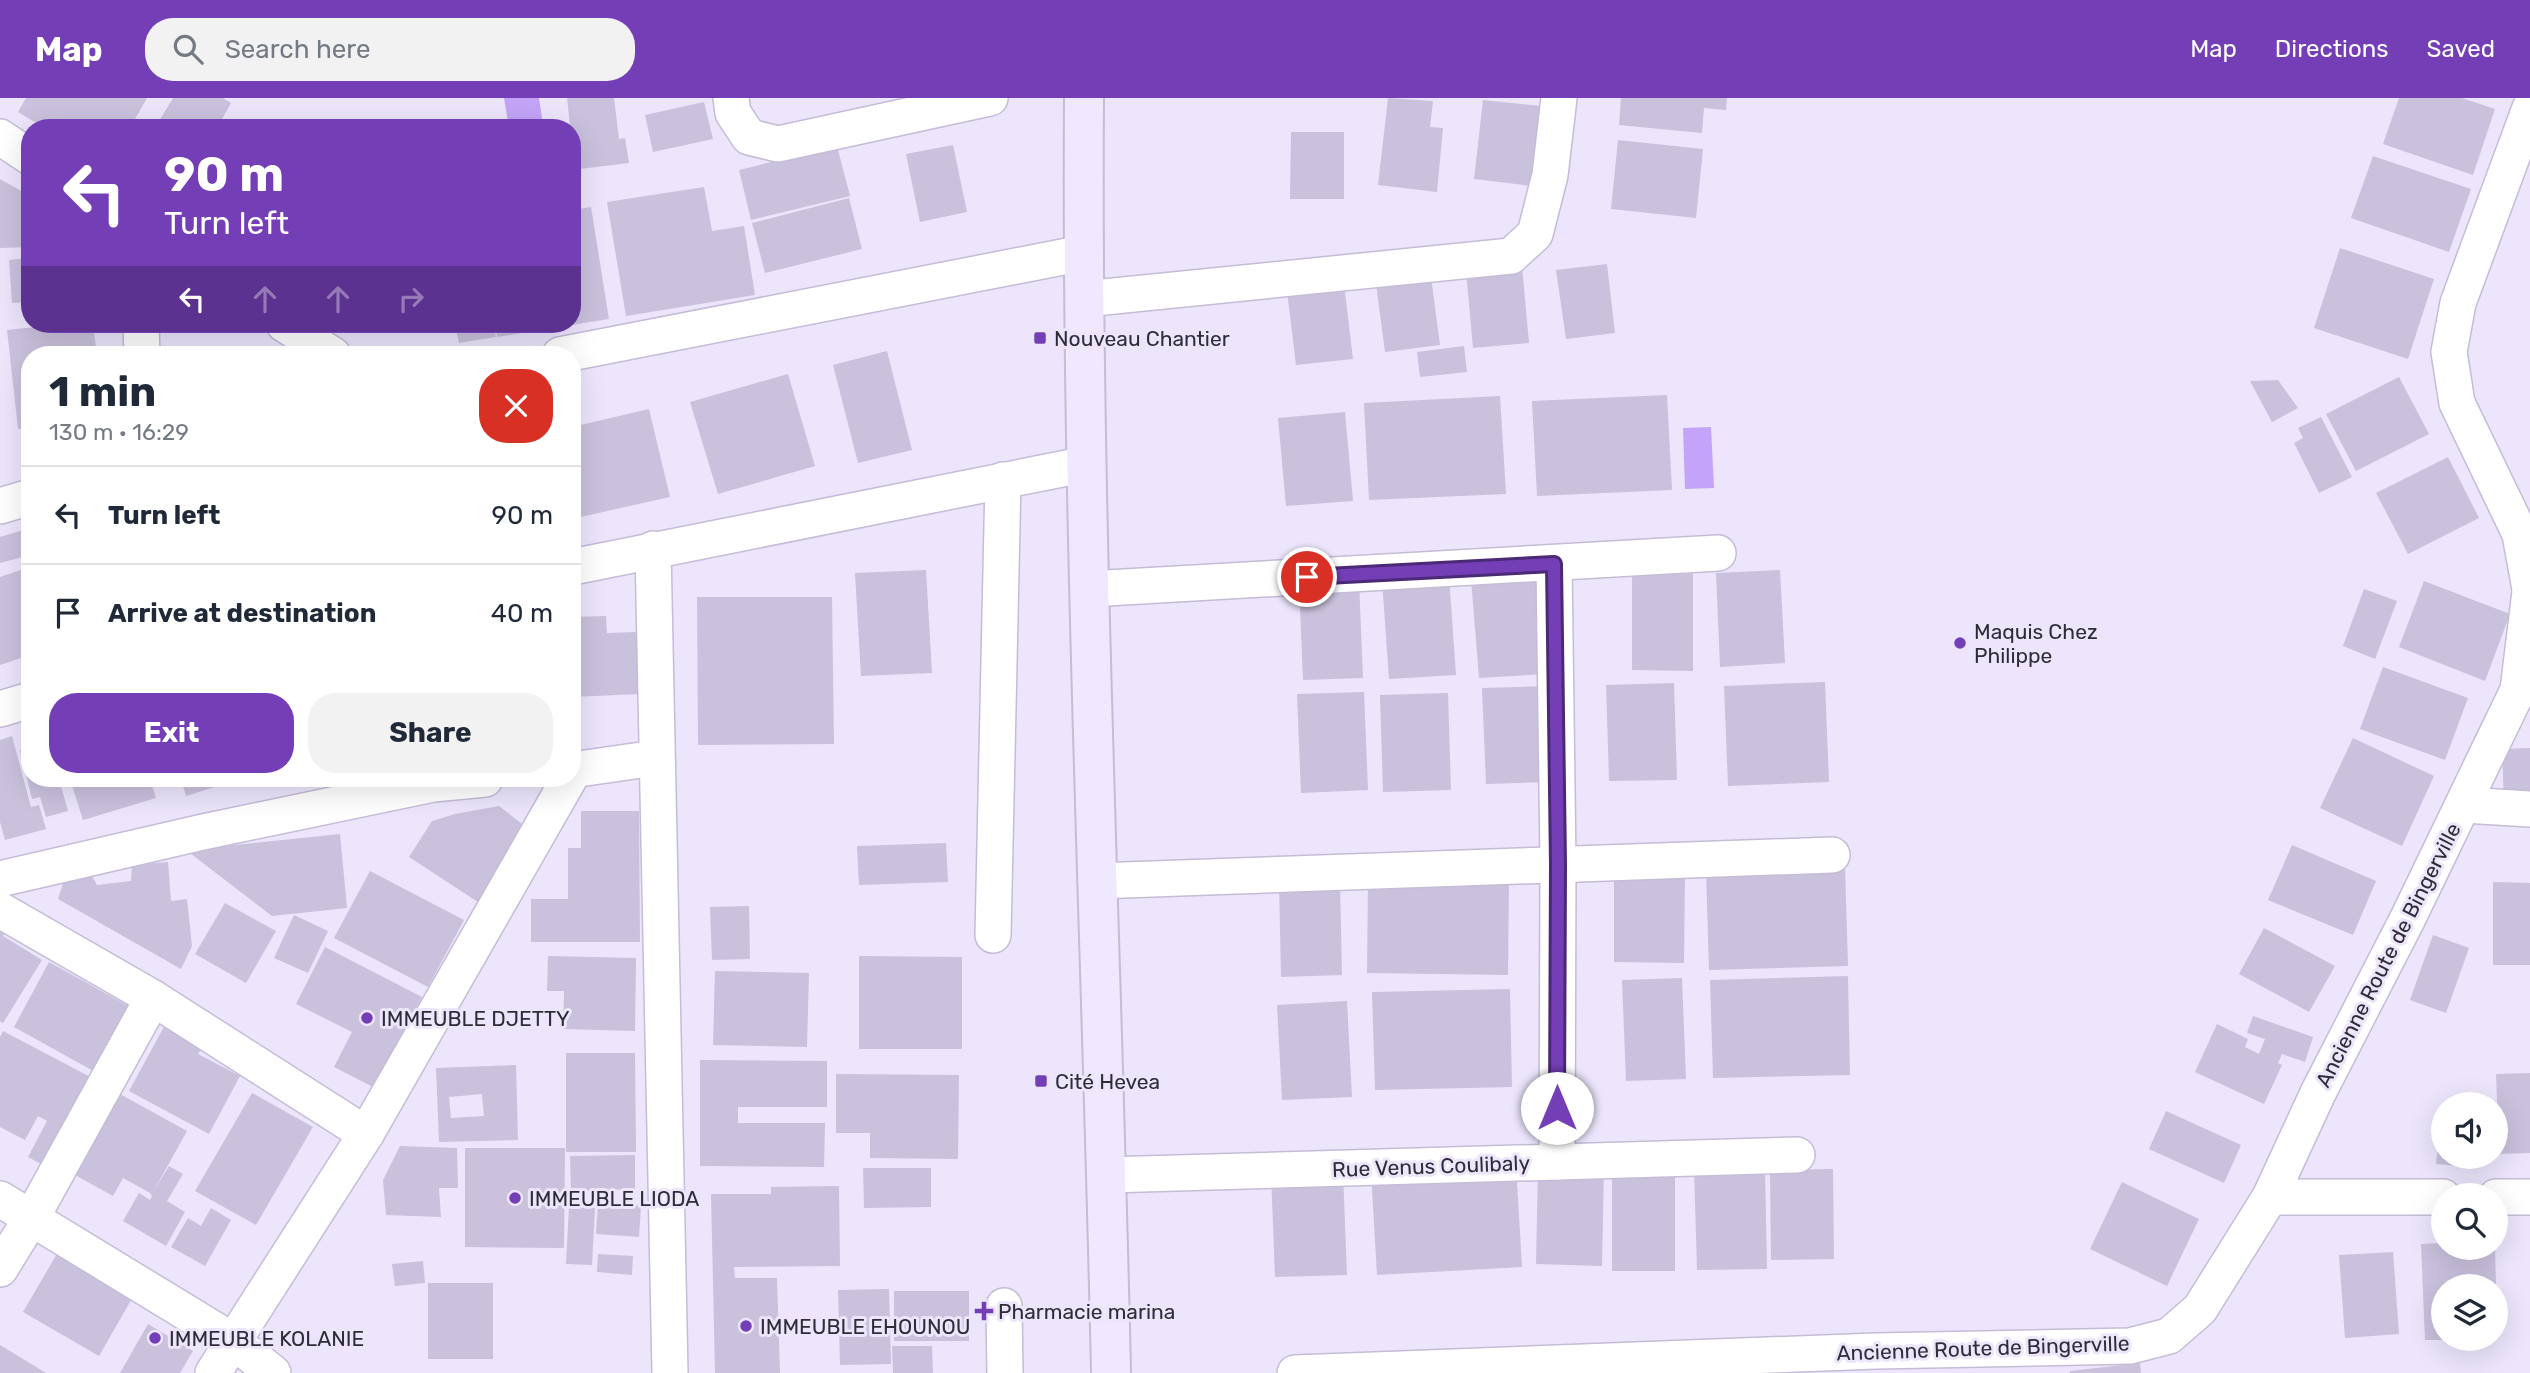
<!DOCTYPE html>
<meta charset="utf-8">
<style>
body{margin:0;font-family:Rubik,sans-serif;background:#f2f2f3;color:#1f2937;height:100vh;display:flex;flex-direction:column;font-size:26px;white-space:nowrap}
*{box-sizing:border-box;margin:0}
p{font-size:23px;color:#747a83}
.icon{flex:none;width:38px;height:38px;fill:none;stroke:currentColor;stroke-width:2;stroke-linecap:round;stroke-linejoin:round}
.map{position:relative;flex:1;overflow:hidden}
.drawer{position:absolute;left:21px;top:248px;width:560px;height:441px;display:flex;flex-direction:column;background:#fff;border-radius:28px;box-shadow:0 7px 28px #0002}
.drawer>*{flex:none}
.guide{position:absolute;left:21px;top:21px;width:560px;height:214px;border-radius:28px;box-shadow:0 7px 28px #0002;background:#743fb6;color:#fff;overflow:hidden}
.buttons{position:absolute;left:2431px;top:994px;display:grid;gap:14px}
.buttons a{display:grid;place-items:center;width:77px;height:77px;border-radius:50%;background:#fff;box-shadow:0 7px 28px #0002;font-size:35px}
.pin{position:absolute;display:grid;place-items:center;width:60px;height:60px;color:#fff;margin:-30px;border:4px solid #fff;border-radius:50%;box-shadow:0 2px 7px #0007}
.me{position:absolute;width:77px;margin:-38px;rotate:0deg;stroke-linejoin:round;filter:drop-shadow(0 0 5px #0008)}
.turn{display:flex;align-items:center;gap:24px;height:147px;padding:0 28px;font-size:32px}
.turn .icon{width:91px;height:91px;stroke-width:2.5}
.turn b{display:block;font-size:49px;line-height:60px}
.lanes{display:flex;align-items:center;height:66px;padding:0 28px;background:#0003;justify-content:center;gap:35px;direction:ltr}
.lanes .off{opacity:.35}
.round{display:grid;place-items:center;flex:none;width:74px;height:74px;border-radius:28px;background:#f2f2f3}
.overview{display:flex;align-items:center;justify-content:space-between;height:119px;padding:0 28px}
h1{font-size:42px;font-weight:700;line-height:52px}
.button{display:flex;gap:14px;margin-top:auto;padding:14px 28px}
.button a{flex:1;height:80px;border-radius:28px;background:#743fb6;color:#fff;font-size:28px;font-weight:700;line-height:80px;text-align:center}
.button a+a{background:#f2f2f3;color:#1f2937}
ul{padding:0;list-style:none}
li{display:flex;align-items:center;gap:21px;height:98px;padding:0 28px;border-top:2px solid #e0e1e3}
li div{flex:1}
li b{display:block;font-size:26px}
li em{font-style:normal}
header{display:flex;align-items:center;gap:42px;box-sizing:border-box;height:98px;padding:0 35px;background:#743fb6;color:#fff}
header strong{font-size:33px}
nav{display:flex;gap:38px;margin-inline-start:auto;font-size:24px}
.search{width:490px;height:63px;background:#f2f2f3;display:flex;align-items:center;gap:18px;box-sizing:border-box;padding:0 24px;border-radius:28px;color:#747a83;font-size:26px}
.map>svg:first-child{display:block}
.water{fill:#c3a4f8}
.building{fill:#cac1dd;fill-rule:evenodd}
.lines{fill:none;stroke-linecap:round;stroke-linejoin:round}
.minor-casing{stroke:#c5bcd7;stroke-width:38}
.secondary-casing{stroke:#c5bcd7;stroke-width:42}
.minor{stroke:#fff;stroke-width:35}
.secondary{stroke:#f0e8fe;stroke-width:38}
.route-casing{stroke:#4b2976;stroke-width:18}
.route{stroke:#743fb6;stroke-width:12}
.poi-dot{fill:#743fb6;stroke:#ece5fc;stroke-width:2.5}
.labels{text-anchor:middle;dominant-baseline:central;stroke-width:6;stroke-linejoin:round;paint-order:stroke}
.poi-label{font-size:21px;fill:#2f2c36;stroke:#ece5fc;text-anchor:start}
.street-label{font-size:21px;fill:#2f2c36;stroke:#ece5fc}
</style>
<header>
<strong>Map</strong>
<div class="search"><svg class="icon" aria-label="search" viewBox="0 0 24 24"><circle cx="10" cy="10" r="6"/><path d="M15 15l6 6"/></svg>Search here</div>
<nav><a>Map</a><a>Directions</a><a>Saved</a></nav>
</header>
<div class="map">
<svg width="2530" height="1275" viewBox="0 0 2530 1275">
<rect width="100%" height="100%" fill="#ece5fc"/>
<g class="water">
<path d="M 504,0 L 539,0 L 543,27 L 509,30 Z"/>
<path d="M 1711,329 L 1714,390 L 1685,391 L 1683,330 Z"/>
</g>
<g class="building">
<path d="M 26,0 L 147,0 L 130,30 L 92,30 L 81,24 L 77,30 L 45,30 L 18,14 Z"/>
<path d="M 173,0 L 223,0 L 231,5 L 217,30 L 155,30 Z"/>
<path d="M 567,0 L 614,0 L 619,41 L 625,40 L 629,65 L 572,72 L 572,30 L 563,30 L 570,27 Z"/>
<path d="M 1388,0 L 1433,3 L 1430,29 L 1443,30 L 1437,94 L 1378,87 Z"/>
<path d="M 1621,0 L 1727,0 L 1726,12 L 1704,10 L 1702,35 L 1619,27 Z"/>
<path d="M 2399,0 L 2462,0 L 2495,11 L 2473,77 L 2383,46 Z"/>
<path d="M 1483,2 L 1541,8 L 1532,88 L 1474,81 Z"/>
<path d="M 704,4 L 713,41 L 653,54 L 645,17 Z"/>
<path d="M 1291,34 L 1344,34 L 1344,101 L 1290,101 Z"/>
<path d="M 1618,42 L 1703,51 L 1696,120 L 1611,111 Z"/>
<path d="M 953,47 L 967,114 L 920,124 L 906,56 Z"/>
<path d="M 837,48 L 850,98 L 751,122 L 739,72 Z"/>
<path d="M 2373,58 L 2471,91 L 2449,154 L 2351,120 Z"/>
<path d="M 0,81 L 30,98 L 30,149 L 0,150 Z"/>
<path d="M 704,89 L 712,133 L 744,128 L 755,197 L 626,218 L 607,104 Z"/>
<path d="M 849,100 L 862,151 L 765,175 L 752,125 Z"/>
<path d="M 591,109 L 609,221 L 497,239 L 495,226 L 572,227 L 572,112 Z"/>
<path d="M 2340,150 L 2434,181 L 2408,261 L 2314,230 Z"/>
<path d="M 30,160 L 30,204 L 12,205 L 9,162 Z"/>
<path d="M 1607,166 L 1615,235 L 1566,241 L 1556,172 Z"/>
<path d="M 1522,168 L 1529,245 L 1473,250 L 1466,173 Z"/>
<path d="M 1431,179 L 1440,247 L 1385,254 L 1376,186 Z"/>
<path d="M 1344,186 L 1353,261 L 1296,267 L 1287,193 Z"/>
<path d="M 65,226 L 93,226 L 97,257 L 30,257 L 30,330 L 18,331 L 7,232 Z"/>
<path d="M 455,226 L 493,226 L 496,239 L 459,245 Z"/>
<path d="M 1464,248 L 1467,274 L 1420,279 L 1417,254 Z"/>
<path d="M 887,253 L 912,352 L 858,365 L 833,267 Z"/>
<path d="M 788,276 L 815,368 L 718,396 L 690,304 Z"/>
<path d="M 2399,279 L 2429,336 L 2356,373 L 2326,316 Z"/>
<path d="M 2278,282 L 2298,310 L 2272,324 L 2250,283 Z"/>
<path d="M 1667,297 L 1672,392 L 1537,398 L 1532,303 Z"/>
<path d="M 1500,298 L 1506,396 L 1369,402 L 1364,305 Z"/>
<path d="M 649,311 L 670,399 L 576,420 L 572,406 L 572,329 Z"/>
<path d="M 1345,314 L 1353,403 L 1286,408 L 1278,320 Z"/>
<path d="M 2321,319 L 2352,379 L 2319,395 L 2294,345 L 2303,340 L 2298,330 Z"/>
<path d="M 2448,359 L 2479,420 L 2408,456 L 2376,395 Z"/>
<path d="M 30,430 L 30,457 L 0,465 L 0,439 Z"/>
<path d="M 24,471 L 30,488 L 30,557 L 0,567 L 0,479 Z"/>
<path d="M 926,472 L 932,575 L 861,578 L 855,475 Z"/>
<path d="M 1780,472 L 1785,565 L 1720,569 L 1716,475 Z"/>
<path d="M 1536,476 L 1545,576 L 1479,580 L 1471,481 Z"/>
<path d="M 1632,476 L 1693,476 L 1693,573 L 1632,572 Z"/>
<path d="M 1449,478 L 1456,577 L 1389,581 L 1382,482 Z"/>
<path d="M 1359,483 L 1363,580 L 1303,582 L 1299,485 Z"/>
<path d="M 2424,483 L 2510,516 L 2485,583 L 2399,549 Z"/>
<path d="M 2364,491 L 2397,503 L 2375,561 L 2343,548 Z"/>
<path d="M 697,499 L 832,499 L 834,646 L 698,647 Z"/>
<path d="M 606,518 L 607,535 L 636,534 L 639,596 L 572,599 L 572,519 Z"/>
<path d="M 2383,569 L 2468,600 L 2445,662 L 2360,631 Z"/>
<path d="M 1825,584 L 1829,684 L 1728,688 L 1724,588 Z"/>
<path d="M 1674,585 L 1677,682 L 1609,683 L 1606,587 Z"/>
<path d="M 1547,588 L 1552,684 L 1486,686 L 1482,590 Z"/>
<path d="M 1364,594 L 1368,692 L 1301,695 L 1297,596 Z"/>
<path d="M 1448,595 L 1451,692 L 1383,694 L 1380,597 Z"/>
<path d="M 12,638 L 31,709 L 39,707 L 46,731 L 5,742 L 0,724 L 0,642 Z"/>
<path d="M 2353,640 L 2434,678 L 2402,748 L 2320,710 Z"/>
<path d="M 30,649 L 30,681 L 59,681 L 68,713 L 46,719 L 40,699 L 32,701 L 20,652 Z"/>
<path d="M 2530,650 L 2530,703 L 2504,704 L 2502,651 Z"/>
<path d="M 70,681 L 150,681 L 156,700 L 83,722 Z"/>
<path d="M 181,681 L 240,681 L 186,698 Z"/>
<path d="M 499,708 L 526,729 L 481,806 L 409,759 L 432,723 L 455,716 Z"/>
<path d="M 581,713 L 639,713 L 640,844 L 531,844 L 531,801 L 568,801 L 568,750 L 581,750 Z"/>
<path d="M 340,736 L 347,810 L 272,818 L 186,752 Z"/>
<path d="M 946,745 L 948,784 L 859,787 L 857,748 Z"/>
<path d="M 2292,747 L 2376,783 L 2353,837 L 2268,802 Z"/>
<path d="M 168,764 L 171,803 L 187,801 L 192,848 L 181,871 L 58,801 L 66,776 L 88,771 L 97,787 L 131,783 L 132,767 Z"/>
<path d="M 1845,769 L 1848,868 L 1709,872 L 1706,773 Z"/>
<path d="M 370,773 L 464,822 L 428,889 L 334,840 Z"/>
<path d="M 1614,774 L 1685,775 L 1684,865 L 1614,864 Z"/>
<path d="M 1368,781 L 1509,782 L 1508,877 L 1367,875 Z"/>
<path d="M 1340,783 L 1342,877 L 1281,879 L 1279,784 Z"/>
<path d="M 2493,784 L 2530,785 L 2530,867 L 2493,867 Z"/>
<path d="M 225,805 L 276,833 L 246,885 L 195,856 Z"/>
<path d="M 749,808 L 750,861 L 712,862 L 710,809 Z"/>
<path d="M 294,817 L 328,833 L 308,875 L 274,860 Z"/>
<path d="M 0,826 L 7,831 L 3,838 L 42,862 L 3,925 L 0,923 Z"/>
<path d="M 2264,830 L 2335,868 L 2309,914 L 2239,876 Z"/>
<path d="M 2433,837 L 2469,850 L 2446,915 L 2410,902 Z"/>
<path d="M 325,849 L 422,899 L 375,990 L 334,969 L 352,934 L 296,906 Z"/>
<path d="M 548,858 L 636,860 L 635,933 L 563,931 L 564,893 L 547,893 Z"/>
<path d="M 859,858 L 962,859 L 962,951 L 859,951 Z"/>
<path d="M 49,864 L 132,910 L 97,975 L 14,929 Z"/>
<path d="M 715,873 L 809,875 L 807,949 L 713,947 Z"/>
<path d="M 1848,878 L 1850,977 L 1713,980 L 1710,882 Z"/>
<path d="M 1682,880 L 1686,981 L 1626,983 L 1622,882 Z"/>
<path d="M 1510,891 L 1512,989 L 1375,992 L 1372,894 Z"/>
<path d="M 1347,903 L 1352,999 L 1282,1002 L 1277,907 Z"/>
<path d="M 2253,918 L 2313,939 L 2305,964 L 2282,956 L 2278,965 L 2282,967 L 2264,1006 L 2195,974 L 2217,926 L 2248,941 L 2245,949 L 2259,956 L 2265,941 L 2247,935 Z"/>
<path d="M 166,925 L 204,946 L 198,956 L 240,978 L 209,1036 L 129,993 Z"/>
<path d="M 3,933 L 98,983 L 52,1072 L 28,1059 L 47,1023 L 38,1018 L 25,1042 L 0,1029 L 0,939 Z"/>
<path d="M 566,955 L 635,955 L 636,1054 L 566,1054 Z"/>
<path d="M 700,962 L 827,963 L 827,1009 L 738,1009 L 738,1025 L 825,1025 L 824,1069 L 700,1068 Z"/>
<path d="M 516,967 L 518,1042 L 439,1044 L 436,970 ZM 482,996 L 484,1018 L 451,1020 L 449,999 Z"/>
<path d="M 2530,975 L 2530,1055 L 2499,1056 L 2496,976 Z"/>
<path d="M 836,976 L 959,977 L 958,1061 L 870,1060 L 870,1035 L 836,1035 Z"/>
<path d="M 252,995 L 313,1029 L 256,1127 L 195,1093 Z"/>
<path d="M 120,996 L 187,1033 L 153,1094 L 169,1068 L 183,1076 L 167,1103 L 185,1114 L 166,1148 L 123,1123 L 139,1095 L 150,1102 L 152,1098 L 150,1095 L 123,1080 L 113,1098 L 75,1077 Z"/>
<path d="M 2166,1013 L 2241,1047 L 2224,1085 L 2149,1051 Z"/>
<path d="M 2439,1033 L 2443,1033 L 2443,1059 L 2473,1059 L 2472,1069 L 2436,1066 Z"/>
<path d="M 400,1048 L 457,1050 L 458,1090 L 439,1090 L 441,1119 L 386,1117 L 383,1082 Z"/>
<path d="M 465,1050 L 565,1050 L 564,1150 L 465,1149 Z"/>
<path d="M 635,1057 L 635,1091 L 571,1093 L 570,1058 Z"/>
<path d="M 1612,1066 L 1675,1067 L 1675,1173 L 1612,1173 Z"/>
<path d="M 1516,1067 L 1522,1169 L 1377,1177 L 1371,1074 Z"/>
<path d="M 1538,1068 L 1604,1070 L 1602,1168 L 1536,1166 Z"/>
<path d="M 863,1070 L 931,1070 L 931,1109 L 864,1110 Z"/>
<path d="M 1765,1071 L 1767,1171 L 1697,1172 L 1694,1072 Z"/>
<path d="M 1833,1071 L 1834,1161 L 1771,1162 L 1770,1072 Z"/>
<path d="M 1343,1074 L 1347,1177 L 1275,1179 L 1271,1075 Z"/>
<path d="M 2122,1084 L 2199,1121 L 2167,1188 L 2090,1151 Z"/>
<path d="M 839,1088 L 840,1168 L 734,1169 L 735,1180 L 777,1180 L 780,1275 L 715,1275 L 711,1096 L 771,1096 L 771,1089 Z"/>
<path d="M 598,1105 L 641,1108 L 639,1139 L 596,1136 Z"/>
<path d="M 569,1109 L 595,1110 L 592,1167 L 566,1166 Z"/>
<path d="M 211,1110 L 231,1122 L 205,1168 L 171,1149 L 188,1120 L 201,1128 Z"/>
<path d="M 2443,1145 L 2443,1150 L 2495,1150 L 2496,1188 L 2443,1188 L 2443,1242 L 2425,1242 L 2421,1146 Z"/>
<path d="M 58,1154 L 134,1197 L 99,1258 L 23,1214 Z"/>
<path d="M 2393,1154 L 2399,1236 L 2345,1240 L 2339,1157 Z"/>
<path d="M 598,1156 L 633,1158 L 632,1177 L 597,1174 Z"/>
<path d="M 423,1163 L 425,1185 L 395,1188 L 392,1166 Z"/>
<rect x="428" y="1185" width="65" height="76"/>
<path d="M 889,1191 L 891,1266 L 840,1267 L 838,1192 Z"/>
<rect x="894" y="1193" width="75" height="50"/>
<path d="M 148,1226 L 193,1253 L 180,1275 L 120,1275 Z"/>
<path d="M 0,1247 L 46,1275 L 0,1275 Z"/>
<path d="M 892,1248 L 932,1248 L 933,1275 L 893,1275 Z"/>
<path d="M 2140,1265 L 2141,1275 L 2070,1275 L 2070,1273 Z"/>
</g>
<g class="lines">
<defs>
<g id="minor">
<path d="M 731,0 L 733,15 L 749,39 L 778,46 L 990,0"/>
<path d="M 2530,10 L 2458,205 L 2449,254 L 2457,305 L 2520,436 L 2530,491"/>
<path d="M 0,39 L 30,59"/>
<path d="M 1084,201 L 1511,158 L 1535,136 L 1550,77 L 1559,0"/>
<path d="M 141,226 L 142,257"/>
<path d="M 284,226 L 333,257"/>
<path d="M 560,257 L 1083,155"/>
<path d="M 0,408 L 30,399"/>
<path d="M 653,451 L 670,1275"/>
<path d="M 1554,466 L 1558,766 L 1557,1064"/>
<path d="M 572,469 L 1087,366"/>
<path d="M 1089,491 L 1718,455"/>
<path d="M 0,611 L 30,602"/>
<path d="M 572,672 L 655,660"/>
<path d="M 2464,707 L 2530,711"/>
<path d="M 0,781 L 203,734 L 433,686 L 485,681"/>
<path d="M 1096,783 L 1832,757"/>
<path d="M 0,812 L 153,900 L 366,1036"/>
<path d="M 993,837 L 1003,382"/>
<path d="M 1107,1077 L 1797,1057"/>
<path d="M 2270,1099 L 2443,1099"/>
<path d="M 2496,1099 L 2530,1099"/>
<path d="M 0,1101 L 233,1243 L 273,1275"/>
<path d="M 0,1171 L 32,1119 L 153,900"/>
<path d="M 1004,1208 L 1005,1275"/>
<path d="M 213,1275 L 366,1036 L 569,681"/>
<path d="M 1295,1275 L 1876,1253 L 2130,1248 L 2169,1238 L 2200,1211 L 2270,1099 L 2318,995 L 2408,820 L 2518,592 L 2530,494"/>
</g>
<path id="secondary" d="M 1084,0 C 1081,425 1102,850 1111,1275"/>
</defs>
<use href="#minor" class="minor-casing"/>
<use href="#secondary" class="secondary-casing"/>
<use href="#minor" class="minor"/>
<use href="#secondary" class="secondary"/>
</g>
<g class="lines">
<defs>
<path id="route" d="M 1307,479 L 1554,466 L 1558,766 L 1557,1010"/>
</defs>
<use href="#route" class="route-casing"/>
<use href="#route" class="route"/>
</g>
<g class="poi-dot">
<rect x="1033" y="233" width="14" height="14" rx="3.5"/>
<circle cx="1960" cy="545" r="7"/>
<circle cx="367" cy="920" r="7"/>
<rect x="1034" y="976" width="14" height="14" rx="3.5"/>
<circle cx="515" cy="1100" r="7"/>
<path d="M980.5 1202.5h7v7h7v7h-7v7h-7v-7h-7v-7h7z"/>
<circle cx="746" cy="1228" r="7"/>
<circle cx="155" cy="1240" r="7"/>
</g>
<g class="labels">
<g class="poi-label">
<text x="1054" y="240">Nouveau Chantier</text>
<text x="1974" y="533">Maquis Chez<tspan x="1974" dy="24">Philippe</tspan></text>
<text x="381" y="920">IMMEUBLE DJETTY</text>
<text x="1055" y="983">Cité Hevea</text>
<text x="529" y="1100">IMMEUBLE LIODA</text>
<text x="998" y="1213">Pharmacie marina</text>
<text x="760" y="1228">IMMEUBLE EHOUNOU</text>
<text x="169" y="1240">IMMEUBLE KOLANIE</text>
</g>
<g class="street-label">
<text transform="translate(2388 857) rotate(-63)">Ancienne Route de Bingerville</text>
<text transform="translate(1431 1068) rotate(-2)">Rue Venus Coulibaly</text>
<text transform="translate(1983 1250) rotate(-2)">Ancienne Route de Bingerville</text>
</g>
</g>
</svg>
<div class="buttons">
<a><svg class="icon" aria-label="sound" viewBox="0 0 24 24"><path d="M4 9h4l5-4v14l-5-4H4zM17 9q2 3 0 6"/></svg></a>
<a><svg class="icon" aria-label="search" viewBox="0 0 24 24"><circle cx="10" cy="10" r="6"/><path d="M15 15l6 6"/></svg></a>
<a><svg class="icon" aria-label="layers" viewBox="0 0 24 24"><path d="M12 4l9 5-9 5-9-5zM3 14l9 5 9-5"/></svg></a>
</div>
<div class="pin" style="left:1307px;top:479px;background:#d93025"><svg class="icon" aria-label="arrive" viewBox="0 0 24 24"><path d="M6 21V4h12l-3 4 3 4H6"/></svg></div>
<svg class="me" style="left:1557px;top:1010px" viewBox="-20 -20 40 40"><circle r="19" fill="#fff"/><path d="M0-13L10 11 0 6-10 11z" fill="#743fb6"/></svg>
<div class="guide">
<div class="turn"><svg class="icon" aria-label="left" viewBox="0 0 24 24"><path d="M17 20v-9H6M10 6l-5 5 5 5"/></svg><div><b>90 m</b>Turn left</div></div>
<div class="lanes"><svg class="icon" aria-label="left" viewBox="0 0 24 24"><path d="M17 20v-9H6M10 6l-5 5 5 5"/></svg><svg class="icon off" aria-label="ahead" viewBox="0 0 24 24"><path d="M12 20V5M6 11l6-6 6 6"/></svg><svg class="icon off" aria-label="ahead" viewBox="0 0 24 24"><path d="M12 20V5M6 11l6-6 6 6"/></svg><svg class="icon off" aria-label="right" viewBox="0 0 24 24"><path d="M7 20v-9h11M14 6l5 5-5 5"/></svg></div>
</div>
<section class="drawer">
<div class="overview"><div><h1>1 min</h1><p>130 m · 16:29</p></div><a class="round" style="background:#d93025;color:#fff"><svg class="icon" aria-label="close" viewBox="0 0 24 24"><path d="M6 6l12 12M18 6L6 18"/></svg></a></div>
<ul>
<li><svg class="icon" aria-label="left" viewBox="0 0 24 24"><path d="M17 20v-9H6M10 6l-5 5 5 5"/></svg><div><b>Turn left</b></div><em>90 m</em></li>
<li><svg class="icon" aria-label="arrive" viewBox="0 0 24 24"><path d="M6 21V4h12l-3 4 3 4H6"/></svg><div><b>Arrive at destination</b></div><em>40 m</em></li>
</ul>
<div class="button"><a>Exit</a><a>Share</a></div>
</section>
</div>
